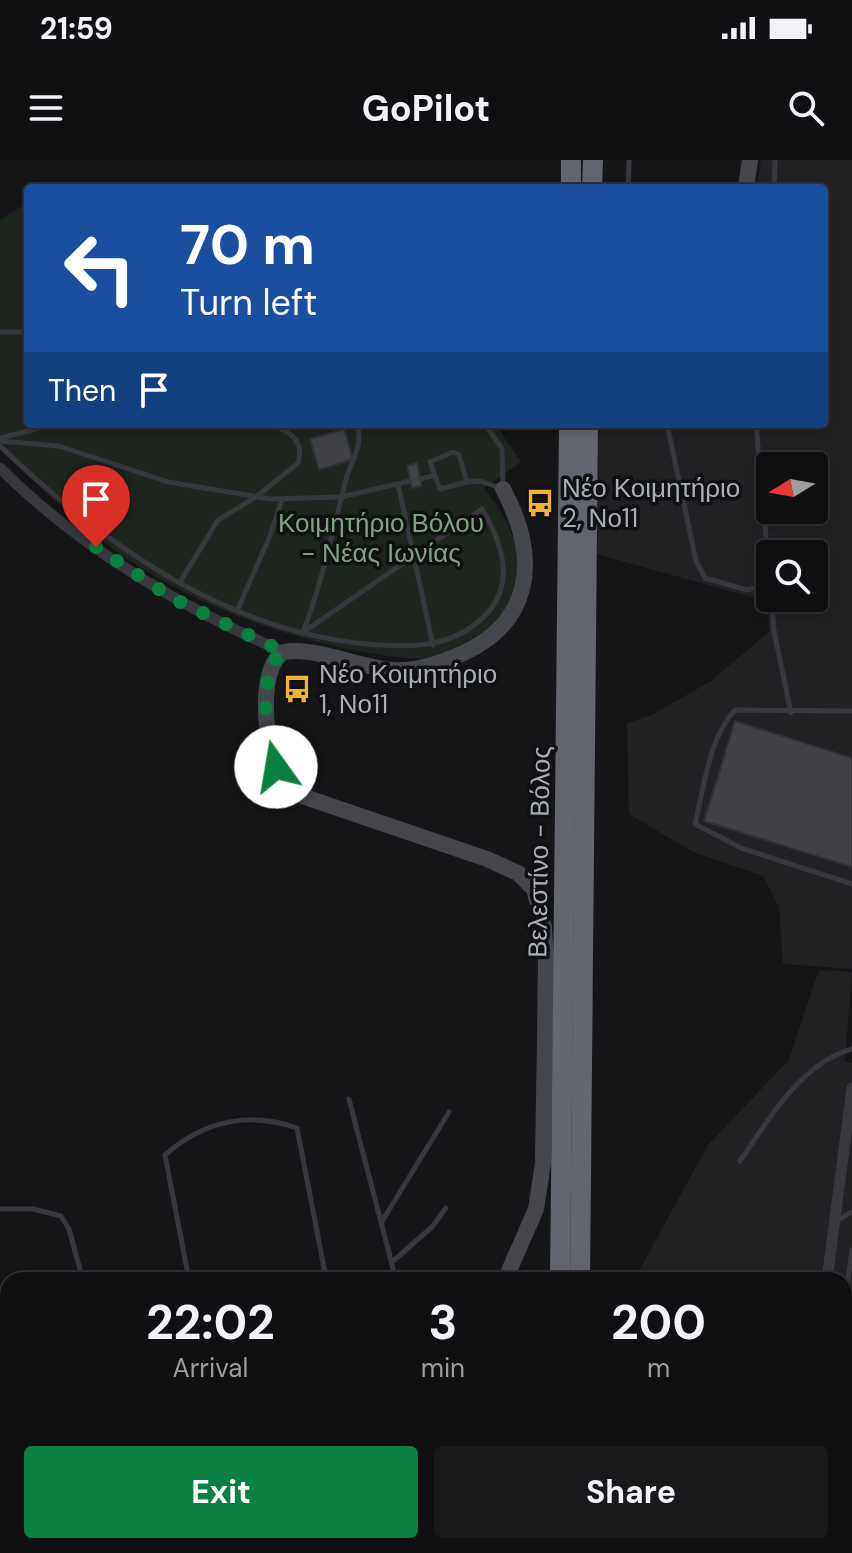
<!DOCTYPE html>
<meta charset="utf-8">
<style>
body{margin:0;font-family:"DM Sans",sans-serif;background:#19191b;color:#f1f3f6;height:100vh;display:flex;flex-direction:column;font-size:30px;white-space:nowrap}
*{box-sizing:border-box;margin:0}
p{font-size:26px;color:#9c9d9f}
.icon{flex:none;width:44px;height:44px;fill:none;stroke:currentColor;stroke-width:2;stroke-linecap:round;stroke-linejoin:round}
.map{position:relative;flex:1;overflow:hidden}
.details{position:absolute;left:0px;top:1112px;width:852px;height:282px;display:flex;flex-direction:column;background:#101012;border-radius:24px 24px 0 0;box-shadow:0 4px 12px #0003,0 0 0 2px #303032}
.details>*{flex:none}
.hud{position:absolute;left:24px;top:24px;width:804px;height:244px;border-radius:8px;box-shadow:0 4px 12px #0003,0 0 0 2px #303032;background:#1a4fa0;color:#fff;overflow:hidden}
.needle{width:52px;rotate:259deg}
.buttons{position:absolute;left:756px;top:292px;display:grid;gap:16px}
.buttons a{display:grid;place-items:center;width:72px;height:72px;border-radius:8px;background:#101012;box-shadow:0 4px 12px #0003,0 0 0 2px #303032;font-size:40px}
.pin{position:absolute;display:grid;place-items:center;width:68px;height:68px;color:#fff;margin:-82px -34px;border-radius:50% 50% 50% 0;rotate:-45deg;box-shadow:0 0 8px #0007}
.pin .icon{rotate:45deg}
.me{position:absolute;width:88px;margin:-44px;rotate:347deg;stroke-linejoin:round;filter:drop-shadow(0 0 6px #0008)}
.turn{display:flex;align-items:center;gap:28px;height:168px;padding:0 24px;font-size:36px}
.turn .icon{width:104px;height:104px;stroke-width:2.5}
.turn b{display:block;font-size:56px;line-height:68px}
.then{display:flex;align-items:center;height:76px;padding:0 24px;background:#0003;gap:16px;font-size:30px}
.eta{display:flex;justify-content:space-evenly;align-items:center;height:136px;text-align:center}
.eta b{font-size:48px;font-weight:700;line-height:56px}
.button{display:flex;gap:16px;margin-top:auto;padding:16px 24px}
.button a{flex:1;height:92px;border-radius:8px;background:#0b8043;color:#fff;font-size:32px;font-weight:700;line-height:92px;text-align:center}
.button a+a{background:#19191b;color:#f1f3f6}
.status{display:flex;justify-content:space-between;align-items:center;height:56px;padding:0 40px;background:#101012;direction:ltr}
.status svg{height:22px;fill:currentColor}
header{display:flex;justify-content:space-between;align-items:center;height:104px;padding:0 24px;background:#101012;font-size:36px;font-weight:700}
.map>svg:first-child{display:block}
.built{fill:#222225;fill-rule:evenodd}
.green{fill:#1e261f}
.building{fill:#404145;stroke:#303034;stroke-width:2}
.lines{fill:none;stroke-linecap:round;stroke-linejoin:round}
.lane{stroke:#37383d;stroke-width:5}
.street{stroke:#37383d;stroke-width:11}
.secondary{stroke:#45474d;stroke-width:16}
.highway{stroke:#63666e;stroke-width:20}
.route{stroke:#0b8043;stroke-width:14;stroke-dasharray:0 25.2}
.labels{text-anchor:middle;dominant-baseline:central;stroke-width:7;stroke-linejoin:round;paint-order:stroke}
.poi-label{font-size:26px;fill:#a8adb8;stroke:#111113;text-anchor:start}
.park-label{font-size:26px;fill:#7fa381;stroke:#111113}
.street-label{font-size:26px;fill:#a8adb8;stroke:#111113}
</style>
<div class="status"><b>21:59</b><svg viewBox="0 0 49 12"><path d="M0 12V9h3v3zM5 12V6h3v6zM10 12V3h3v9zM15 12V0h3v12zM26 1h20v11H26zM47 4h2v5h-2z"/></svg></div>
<header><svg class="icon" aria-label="menu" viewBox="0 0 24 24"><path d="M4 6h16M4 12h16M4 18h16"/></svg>GoPilot<svg class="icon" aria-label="search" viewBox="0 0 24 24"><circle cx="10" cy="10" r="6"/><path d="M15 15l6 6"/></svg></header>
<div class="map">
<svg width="852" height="1393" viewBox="0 0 852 1393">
<rect width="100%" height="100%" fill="#161618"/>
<g class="built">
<path d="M 761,0 L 852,0 L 852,809 L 783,804 L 779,747 L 763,716 L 693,692 L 629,654 L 627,563 L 650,556 L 711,521 L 770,471 L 765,441 L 597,394 L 599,264 L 824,264 L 824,28 L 757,28 ZM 770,306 L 814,306 L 814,350 L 770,350 ZM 770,394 L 814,394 L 814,438 L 770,438 Z"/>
<path d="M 819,810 L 852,812 L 845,901 L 852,903 L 852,1393 L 627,1393 L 624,1386 L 844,1386 L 844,1120 L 634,1120 L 708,985 L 789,900 Z"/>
</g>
<path class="green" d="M 28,42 L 28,264 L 495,264 L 521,302 L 484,328 C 508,358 535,408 510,445 C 494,469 467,490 438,496 C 413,502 384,495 359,491 C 282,476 212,451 145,410 C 90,377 46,333 0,289 L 0,60 Z"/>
<g class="building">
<path d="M 344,269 L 353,299 L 319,310 L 310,279 Z"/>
<path d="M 417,303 L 422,326 L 412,328 L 407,306 Z"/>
<path d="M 735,561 L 852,598 L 852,707 L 704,661 Z"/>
</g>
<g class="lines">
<g class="lane">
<path d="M 628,28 L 629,0"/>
<path d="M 774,28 L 775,0"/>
<path d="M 0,172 L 28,172"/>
<path d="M 667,264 L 696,401 L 705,418 L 747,430 L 770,424"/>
<path d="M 756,264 L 770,421"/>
<path d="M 0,278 L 55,264"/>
<path d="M 0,281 L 59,286 L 168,322 L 271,339 L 341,337 L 410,321"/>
<path d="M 0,286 C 104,385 231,476 379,485 C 422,488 460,485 490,450 C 515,419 500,379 482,349 L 302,473"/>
<path d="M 453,292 L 459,295 L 467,322 L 440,329 L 430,302 Z"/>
<path d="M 420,319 L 433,316"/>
<path d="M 467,322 L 480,321 L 503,329 L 502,289 L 485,264"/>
<path d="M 398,324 L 433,485"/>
<path d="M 180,422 L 218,360 L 256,337 L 298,303 C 306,279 285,267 265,264"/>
<path d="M 771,438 L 774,471 L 791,553"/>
<path d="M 237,451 L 270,376 L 282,339"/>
<path d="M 303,472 C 322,423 332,374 345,323 C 350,300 364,289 357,264"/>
<path d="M 852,551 L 735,550 C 709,577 704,628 695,664 L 741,688 L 852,724"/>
<path d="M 349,939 L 396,1120"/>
<path d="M 740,1001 C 769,959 800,904 852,889"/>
<path d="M 0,1049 L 33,1049 L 61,1056 L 69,1069 L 83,1120"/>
<path d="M 836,1061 L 852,1052"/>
<path d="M 381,1063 L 449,952"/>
<path d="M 852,1090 L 844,1150 L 852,1163"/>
<path d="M 392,1102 L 432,1067 L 446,1048"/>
<path d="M 189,1120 L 165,995 C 203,961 249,951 297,968 L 325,1113 L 319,1120"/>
<path d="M 844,1203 L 852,1205"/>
<path d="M 0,1238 L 8,1235"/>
<path d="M 0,1264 L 8,1261"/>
<path d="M 0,1288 L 8,1284"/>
<path d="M 0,1292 L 8,1302"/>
<path d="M 844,1292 L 852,1294"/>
<path d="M 80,1393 L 82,1386"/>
<path d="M 206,1393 L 207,1386"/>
<path d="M 268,1393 L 270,1386"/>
<path d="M 331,1393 L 332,1386"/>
<path d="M 387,1393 L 388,1386"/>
</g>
<g class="street">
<path d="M 0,308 C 81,389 180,447 284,492"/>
<path d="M 827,1120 L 852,928"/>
<path d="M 844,1377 L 852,1390"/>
</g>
<g class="secondary">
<path d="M 746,28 L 750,0"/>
<path d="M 503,329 C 541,400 533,467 452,498 C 434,505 412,512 393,510 C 361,508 314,486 284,492 C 256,507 265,593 281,617 C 286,625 293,630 299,635 L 487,699 L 518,713 L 534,729 L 544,767 L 546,806 L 543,1003 L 536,1049 L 505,1120"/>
<path d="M 435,1393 L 437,1386"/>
</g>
<g class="highway">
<path d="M 571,28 L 571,0"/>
<path d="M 592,28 L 593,0"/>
<path d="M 560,1120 L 569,264"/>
<path d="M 580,1120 L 588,264"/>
<path d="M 584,1386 L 585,1393"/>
<path d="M 557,1393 L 557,1386"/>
</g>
</g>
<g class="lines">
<path class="route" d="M 96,387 L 174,439 L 284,492 C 257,507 265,581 276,607"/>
</g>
<defs>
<symbol id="bus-bare" viewBox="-9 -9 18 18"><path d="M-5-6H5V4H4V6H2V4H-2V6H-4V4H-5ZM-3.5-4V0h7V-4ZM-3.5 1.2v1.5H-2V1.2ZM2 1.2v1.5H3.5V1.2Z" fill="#f2b134" stroke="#111113" stroke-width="2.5" paint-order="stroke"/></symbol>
</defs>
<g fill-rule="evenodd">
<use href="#bus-bare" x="520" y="323" width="40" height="40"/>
<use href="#bus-bare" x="277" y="509" width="40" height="40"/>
</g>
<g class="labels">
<g class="poi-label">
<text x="562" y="328">Νέο Κοιμητήριο<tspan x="562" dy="30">2, Νο11</tspan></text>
<text x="319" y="514">Νέο Κοιμητήριο<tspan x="319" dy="30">1, Νο11</tspan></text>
</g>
<g class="park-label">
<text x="381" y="363">Κοιμητήριο Βόλου<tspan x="381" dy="30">- Νέας Ιωνίας</tspan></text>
</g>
<g class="street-label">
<text transform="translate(539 692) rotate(-89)">Βελεστίνο - Βόλος</text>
</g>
</g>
</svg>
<div class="buttons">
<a><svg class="needle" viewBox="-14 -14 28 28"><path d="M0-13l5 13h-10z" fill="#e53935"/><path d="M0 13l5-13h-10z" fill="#9c9d9f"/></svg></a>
<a><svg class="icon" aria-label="search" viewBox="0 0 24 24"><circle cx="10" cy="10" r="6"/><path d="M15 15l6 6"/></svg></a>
</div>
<div class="pin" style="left:96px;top:387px;background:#d93025"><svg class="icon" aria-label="arrive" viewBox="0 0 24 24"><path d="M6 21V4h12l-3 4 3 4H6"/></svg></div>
<svg class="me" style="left:276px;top:607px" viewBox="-20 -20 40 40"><circle r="19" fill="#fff"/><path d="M0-13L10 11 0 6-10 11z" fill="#0b8043"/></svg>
<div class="hud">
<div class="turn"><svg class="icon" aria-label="left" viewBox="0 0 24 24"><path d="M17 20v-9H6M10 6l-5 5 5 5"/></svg><div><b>70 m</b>Turn left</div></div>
<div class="then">Then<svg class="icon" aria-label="arrive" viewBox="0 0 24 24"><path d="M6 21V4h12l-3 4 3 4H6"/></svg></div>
</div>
<section class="details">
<div class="eta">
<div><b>22:02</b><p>Arrival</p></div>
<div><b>3</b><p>min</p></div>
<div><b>200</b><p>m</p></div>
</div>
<div class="button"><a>Exit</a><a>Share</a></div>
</section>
</div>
